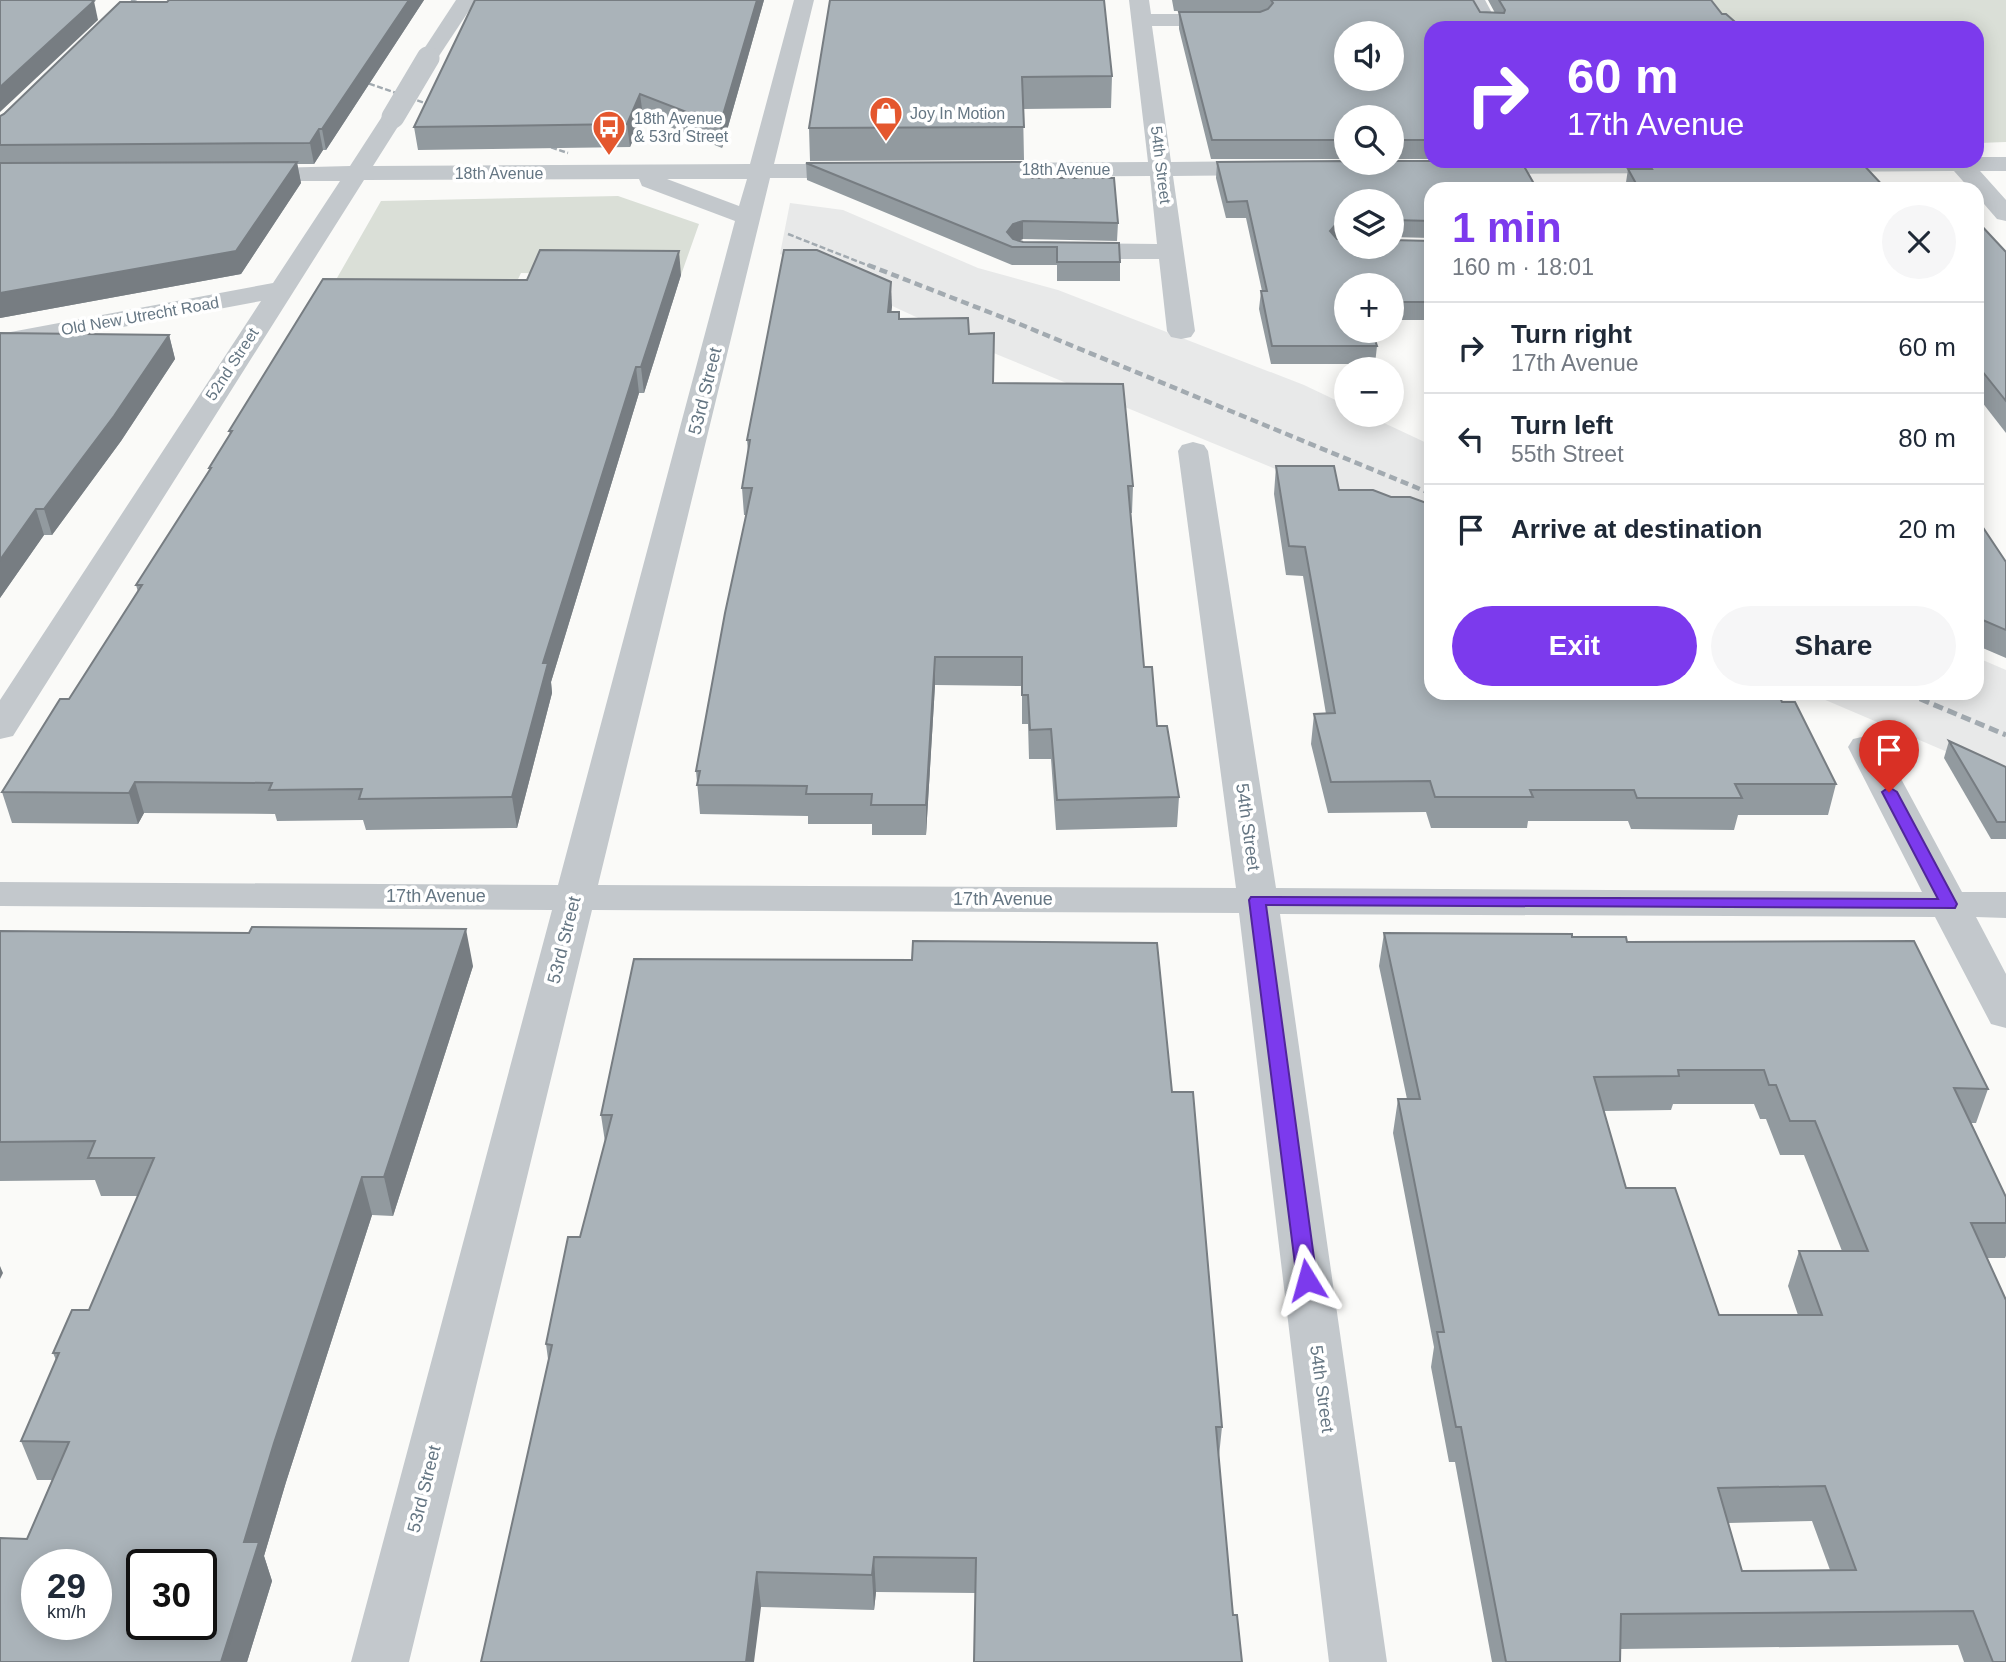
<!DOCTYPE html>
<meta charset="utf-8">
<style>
body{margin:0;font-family:Helvetica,sans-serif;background:#f6f6f7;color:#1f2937;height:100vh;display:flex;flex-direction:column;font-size:26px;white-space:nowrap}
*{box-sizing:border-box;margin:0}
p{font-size:23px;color:#747a83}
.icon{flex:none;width:38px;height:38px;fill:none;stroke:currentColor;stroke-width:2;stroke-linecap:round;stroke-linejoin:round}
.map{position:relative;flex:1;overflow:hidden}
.drawer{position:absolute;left:1424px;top:182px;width:560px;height:518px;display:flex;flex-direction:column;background:#fff;border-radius:21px;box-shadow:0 4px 18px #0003}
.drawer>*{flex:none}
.banner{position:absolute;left:1424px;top:21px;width:560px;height:147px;border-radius:21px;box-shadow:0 4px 18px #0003;background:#7c3aed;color:#fff;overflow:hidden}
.tools{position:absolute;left:1334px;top:21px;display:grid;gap:14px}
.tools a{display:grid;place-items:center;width:70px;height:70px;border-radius:50%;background:#fff;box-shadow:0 4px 18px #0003;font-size:35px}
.speed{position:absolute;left:21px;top:1549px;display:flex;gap:14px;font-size:35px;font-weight:700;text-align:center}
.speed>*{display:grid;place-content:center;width:91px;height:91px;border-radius:50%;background:#fff;box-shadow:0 4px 18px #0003;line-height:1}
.speed small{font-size:18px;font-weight:400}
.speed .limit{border:4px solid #111;border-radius:10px;background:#fff;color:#111}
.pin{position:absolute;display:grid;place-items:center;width:60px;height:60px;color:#fff;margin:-72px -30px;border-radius:50% 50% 50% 0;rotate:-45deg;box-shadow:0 0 7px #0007}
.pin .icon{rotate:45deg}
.me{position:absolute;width:77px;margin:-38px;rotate:352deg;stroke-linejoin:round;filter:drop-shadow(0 0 5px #0008)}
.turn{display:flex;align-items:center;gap:24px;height:147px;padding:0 28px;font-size:32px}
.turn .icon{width:91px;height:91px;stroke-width:2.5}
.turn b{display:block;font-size:49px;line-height:60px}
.round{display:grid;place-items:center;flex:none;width:74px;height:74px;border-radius:37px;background:#f6f6f7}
.overview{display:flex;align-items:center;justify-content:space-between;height:119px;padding:0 28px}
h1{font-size:42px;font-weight:800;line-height:52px;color:#7c3aed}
.action{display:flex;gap:14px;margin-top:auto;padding:14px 28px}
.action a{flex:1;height:80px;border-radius:42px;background:#7c3aed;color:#fff;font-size:28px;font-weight:800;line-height:80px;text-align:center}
.action a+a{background:#f6f6f7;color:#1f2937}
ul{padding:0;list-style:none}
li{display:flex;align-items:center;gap:21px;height:91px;padding:0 28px;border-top:2px solid #e0e1e3}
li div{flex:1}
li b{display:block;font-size:26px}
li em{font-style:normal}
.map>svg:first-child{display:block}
.built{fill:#e8e9e9}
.green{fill:#dadfd7}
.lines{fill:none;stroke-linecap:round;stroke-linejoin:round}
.minor{fill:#c3c8cc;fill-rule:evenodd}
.rail-far2{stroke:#a2aab0;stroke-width:2.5;stroke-dasharray:6 2.5;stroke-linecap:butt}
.rail-far1{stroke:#a2aab0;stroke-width:4.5;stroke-dasharray:8 4.5;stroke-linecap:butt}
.rail{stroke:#a2aab0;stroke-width:5;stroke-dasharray:10 5;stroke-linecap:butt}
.minor-bridge{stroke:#c3c8cc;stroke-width:23}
.wall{fill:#929a9f;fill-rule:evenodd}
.shaded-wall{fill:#777d82}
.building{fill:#aab3b9;stroke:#777d82;stroke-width:2;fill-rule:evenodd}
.route{fill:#7c3aed;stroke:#51269a;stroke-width:2}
.labels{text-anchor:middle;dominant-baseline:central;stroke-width:7;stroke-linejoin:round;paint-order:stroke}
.far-poi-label{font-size:16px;fill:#657683;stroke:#fff;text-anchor:start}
.far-street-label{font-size:16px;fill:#657683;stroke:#fff}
.street-label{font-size:18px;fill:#657683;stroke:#fff}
</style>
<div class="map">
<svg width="2006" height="1662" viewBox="0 0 2006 1662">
<rect width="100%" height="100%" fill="#fafaf8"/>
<g class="built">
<path d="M 790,203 L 843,210 L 978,268 L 1058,290 L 1304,385 L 1346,405 L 1346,415 L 1367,415 L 1431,445 L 1431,533 L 996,354 L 780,254 Z"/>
<path d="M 1978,658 L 2006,670 L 2006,777 L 1809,693 L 1978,693 Z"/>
</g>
<g class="green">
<path d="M 1692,0 L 2006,0 L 2006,142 L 1978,143 L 1978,28 L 1723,28 Z"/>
<path d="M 618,196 L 699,224 L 681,275 L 521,273 L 508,300 L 325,299 L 381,201 Z"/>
</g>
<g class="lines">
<g class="minor">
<path d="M 456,0 L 476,0 L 435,62 L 421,62 L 418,58 Z"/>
<path d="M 794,0 L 814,0 L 774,164 L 859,164 L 867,166 L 871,171 L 867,176 L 859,178 L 770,178 L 598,885 L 1236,888 L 1178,451 L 1182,445 L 1193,442 L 1204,445 L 1208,451 L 1276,888 L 1922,892 L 1848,747 L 1853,739 L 1866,736 L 1879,739 L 1884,747 L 1962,892 L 2006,892 L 2006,918 L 1976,917 L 2006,974 L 2006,1028 L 1991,1024 L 1935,917 L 1280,914 L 1387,1662 L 1329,1662 L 1239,913 L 592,910 L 409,1662 L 351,1662 L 552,910 L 0,906 L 0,882 L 558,885 L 735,221 L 642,186 L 639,179 L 364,180 L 18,728 L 13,736 L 0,739 L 0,700 L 261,301 L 0,350 L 0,334 L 273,283 L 340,181 L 247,181 L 239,179 L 235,174 L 239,169 L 350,166 L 385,112 L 401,112 L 404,117 L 373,166 L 750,164 ZM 667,179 L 747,179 L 739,206 Z"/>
<path d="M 1129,0 L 1149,0 L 1151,14 L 1230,14 L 1237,16 L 1240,20 L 1237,24 L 1230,26 L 1152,26 L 1171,162 L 1268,161 L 1276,163 L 1280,168 L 1276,173 L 1268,175 L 1173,176 L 1195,331 L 1191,337 L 1181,339 L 1171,337 L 1167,331 L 1159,259 L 1068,259 L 1059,256 L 1055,251 L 1059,246 L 1068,243 L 1157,244 L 1150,176 L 975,177 L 967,175 L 963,170 L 967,165 L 975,163 L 1148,162 Z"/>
<path d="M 1465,0 L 1485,0 L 1500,28 L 1480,28 Z"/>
<path d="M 1978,157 L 2006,157 L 2006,171 L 1980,171 L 2006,200 L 2006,221 L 1997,219 L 1978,197 L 1978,189 L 1970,189 L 1954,171 L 1812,172 L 1804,170 L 1800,165 L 1803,161 L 1978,161 Z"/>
<path d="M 1703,161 L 1707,166 L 1703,171 L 1695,173 L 1472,174 L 1464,172 L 1460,167 L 1468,161 Z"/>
</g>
<g class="rail-far2">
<path d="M 131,0 L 155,8"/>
<path d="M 353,78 L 445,110"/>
<path d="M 535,142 L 568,153"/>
<path d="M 788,234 L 872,267"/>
</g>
<path class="rail-far1" d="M 868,265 L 1017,323 L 1432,494"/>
<path class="rail" d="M 1906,693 L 2006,735"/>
<path class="minor-bridge" d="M 393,117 L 428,58"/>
</g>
<g class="wall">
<path d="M 169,0 L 424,0 L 326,150 L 323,150 L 314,164 L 297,164 L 301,183 L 241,274 L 0,318 L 0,116 L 4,114 Z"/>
<path d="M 475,0 L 764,0 L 722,148 L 643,116 L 630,147 L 418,150 L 414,127 Z"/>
<path d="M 830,0 L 1112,76 L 1111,108 L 1023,109 L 1024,160 L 810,161 L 809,128 Z"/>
<path d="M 1172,0 L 1473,0 L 1480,12 L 1495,13 L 1488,0 L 1711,0 L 1432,28 L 1432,159 L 1391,159 L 1391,117 L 1346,117 L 1346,159 L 1211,159 L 1179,29 L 1179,12 L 1260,12 L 1174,11 Z"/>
<path d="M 1642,161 L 1860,161 L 1886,189 L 1625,189 L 1628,169 L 1641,169 Z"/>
<path d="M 1217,162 L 1432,189 L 1432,238 L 1391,237 L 1391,201 L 1346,201 L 1346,247 L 1432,241 L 1432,320 L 1391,320 L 1391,285 L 1346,285 L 1377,346 L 1375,364 L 1271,364 L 1259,309 L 1261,291 L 1262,291 L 1246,218 L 1226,218 L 1216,178 Z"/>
<path d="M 806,163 L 1026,178 L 1118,223 L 1117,241 L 1023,239 L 1018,241 L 1023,242 L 1119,243 L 1120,262 L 1120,281 L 1057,281 L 1057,265 L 1012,265 L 807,180 Z"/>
<path d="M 1978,222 L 2006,252 L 2006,433 L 1978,397 Z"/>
<path d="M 681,275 L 644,393 L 639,393 L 551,682 L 552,693 L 517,828 L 366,830 L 363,820 L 277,821 L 275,814 L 144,813 L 138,824 L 12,823 L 2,792 L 69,699 L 138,592 L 136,585 L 209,471 L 209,468 L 230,434 L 229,431 L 527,280 Z"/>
<path d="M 891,282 L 891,312 L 899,319 L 969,334 L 993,383 L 1133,486 L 1132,513 L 1131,513 L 1144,667 L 1157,726 L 1179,797 L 1177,827 L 1056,830 L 1051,759 L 1029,759 L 1028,724 L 1022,724 L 1022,686 L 935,685 L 926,835 L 872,835 L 872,824 L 808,824 L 808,816 L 700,814 L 696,771 L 746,515 L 744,515 L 742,488 L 748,452 L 747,440 Z"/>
<path d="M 0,333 L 169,335 L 175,359 L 121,441 L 52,535 L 44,535 L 0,598 Z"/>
<path d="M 1276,466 L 1339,490 L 1432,693 L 1782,702 L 1836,784 L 1828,815 L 1738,815 L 1734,830 L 1631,829 L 1628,821 L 1528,821 L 1527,828 L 1431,828 L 1426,812 L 1328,813 L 1311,744 L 1314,714 L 1326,714 L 1303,576 L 1286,575 L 1274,494 Z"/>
<path d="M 1978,520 L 2006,562 L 2006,658 L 1978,646 Z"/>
<path d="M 1949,741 L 2006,767 L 2006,839 L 1991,839 L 1944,758 Z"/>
<path d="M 0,931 L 473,966 L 393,1216 L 372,1215 L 286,1482 L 264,1556 L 272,1581 L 247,1662 L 0,1662 L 27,1539 L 52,1480 L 37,1480 L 21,1441 L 56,1360 L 53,1353 L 89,1310 L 138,1196 L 101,1196 L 95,1180 L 0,1181 Z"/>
<path d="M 1384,933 L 1572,937 L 1627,942 L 1988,1089 L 1976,1123 L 1971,1123 L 2006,1197 L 2006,1256 L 2005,1258 L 1987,1258 L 2006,1662 L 1964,1662 L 1958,1645 L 1620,1649 L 1620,1662 L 1492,1662 L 1455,1462 L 1449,1462 L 1431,1367 L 1434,1347 L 1393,1133 L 1398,1099 L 1407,1099 L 1379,966 ZM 1673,1104 L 1754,1104 L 1760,1119 L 1766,1119 L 1780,1155 L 1804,1155 L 1842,1251 L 1799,1251 L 1788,1286 L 1798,1315 L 1719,1315 L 1626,1188 L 1604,1111 L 1671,1110 ZM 1812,1521 L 1830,1570 L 1742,1571 L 1728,1523 Z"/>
<path d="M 1172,1092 L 1222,1427 L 1219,1456 L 975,1593 L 876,1592 L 874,1610 L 761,1607 L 548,1359 L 546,1344 L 580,1237 L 605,1142 L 601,1115 Z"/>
</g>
<g class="shaded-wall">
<path d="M 409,0 L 424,0 L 326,150 L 322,129 Z"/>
<path d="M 757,0 L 764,0 L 722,148 L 720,125 Z"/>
<path d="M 94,1 L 98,20 L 0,112 L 0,87 Z"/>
<path d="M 640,94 L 643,116 L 630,147 L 627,124 Z"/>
<path d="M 319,129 L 323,150 L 314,164 L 310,143 Z"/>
<path d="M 297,162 L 301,183 L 241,274 L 0,318 L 0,293 Z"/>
<path d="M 1023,221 L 1023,239 L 1013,243 L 1007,232 L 1013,224 Z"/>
<path d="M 1345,221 L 1343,238 L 1334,241 L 1330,231 L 1336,224 Z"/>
<path d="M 679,251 L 681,275 L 644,393 L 641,367 Z"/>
<path d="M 891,282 L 892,307 L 889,337 L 888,312 Z"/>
<path d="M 169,335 L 175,359 L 121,441 L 52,535 L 44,509 Z"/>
<path d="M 636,367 L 639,393 L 551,682 L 552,693 L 517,828 L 512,797 L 543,663 Z"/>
<path d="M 36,509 L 44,535 L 0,598 L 0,560 Z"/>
<path d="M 935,657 L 935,685 L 926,835 L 926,805 Z"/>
<path d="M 135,782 L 144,813 L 138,824 L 129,793 Z"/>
<path d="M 466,929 L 473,966 L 393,1216 L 384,1177 Z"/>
<path d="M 362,1177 L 372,1215 L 286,1482 L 264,1556 L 272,1581 L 247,1662 L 221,1662 L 244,1542 L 274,1443 Z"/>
<path d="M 0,1266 L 3,1273 L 0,1279 Z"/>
<path d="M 874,1557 L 876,1592 L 874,1610 L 872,1575 Z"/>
<path d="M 757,1572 L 761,1607 L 754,1662 L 746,1662 Z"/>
</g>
<g class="building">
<path d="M 0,0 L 91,0 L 94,1 L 0,87 Z"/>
<path d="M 169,0 L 409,0 L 322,129 L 319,129 L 310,143 L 0,145 L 0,116 L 4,114 L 120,2 L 167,2 Z"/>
<path d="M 475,0 L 757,0 L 720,125 L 640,94 L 627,124 L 414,127 Z"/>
<path d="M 830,0 L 1104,0 L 1112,76 L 1022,77 L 1024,127 L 809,128 Z"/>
<path d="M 1271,0 L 1473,0 L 1480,12 L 1504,13 L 1505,10 L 1499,0 L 1711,0 L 1722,14 L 1726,14 L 1742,28 L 1432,28 L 1432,140 L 1391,140 L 1391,117 L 1346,117 L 1346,140 L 1212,140 L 1179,12 L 1260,12 L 1268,9 L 1273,3 ZM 1346,33 L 1391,33 L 1391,79 L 1346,79 Z"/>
<path d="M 1346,161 L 1346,163 L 1391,163 L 1391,161 L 1521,161 L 1537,189 L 1432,189 L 1432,221 L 1393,220 L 1391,225 L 1391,201 L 1346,201 L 1346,222 L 1345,221 L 1336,224 L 1330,231 L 1337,239 L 1346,239 L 1346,247 L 1391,247 L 1391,240 L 1432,241 L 1432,302 L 1391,302 L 1391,285 L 1346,285 L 1346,331 L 1372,331 L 1377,346 L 1272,346 L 1261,291 L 1267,291 L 1247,201 L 1227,202 L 1217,162 Z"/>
<path d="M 1647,161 L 1860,161 L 1886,189 L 1639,189 L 1628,169 L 1652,169 Z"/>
<path d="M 297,162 L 236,251 L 0,293 L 0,163 Z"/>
<path d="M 1025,162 L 1026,178 L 1114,178 L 1118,223 L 1023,221 L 1013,224 L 1007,232 L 1013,239 L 1023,242 L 1119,243 L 1120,262 L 1057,262 L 1057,247 L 1012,247 L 806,163 Z"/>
<path d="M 1978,222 L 2006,252 L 2006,401 L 1978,366 Z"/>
<path d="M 540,250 L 679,251 L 641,367 L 636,367 L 543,663 L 548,663 L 512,797 L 359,799 L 362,789 L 269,790 L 272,783 L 135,782 L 129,793 L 2,792 L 60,699 L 69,699 L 142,585 L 136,585 L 211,468 L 209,468 L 232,431 L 229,431 L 323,279 L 527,280 Z"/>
<path d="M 784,250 L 817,250 L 891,282 L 888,312 L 899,312 L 899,319 L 968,318 L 969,334 L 994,333 L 993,383 L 1123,384 L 1133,486 L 1128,486 L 1144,667 L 1152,667 L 1157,726 L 1167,726 L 1179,797 L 1057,800 L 1051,729 L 1030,730 L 1028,695 L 1022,695 L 1022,657 L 935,657 L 926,805 L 871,805 L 872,794 L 806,794 L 807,786 L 697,785 L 700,771 L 696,771 L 725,613 L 752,488 L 742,488 L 750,440 L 747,440 Z"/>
<path d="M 0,333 L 169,335 L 114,416 L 44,509 L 36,509 L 0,560 Z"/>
<path d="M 1276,466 L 1334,466 L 1339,490 L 1373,490 L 1391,497 L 1410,497 L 1432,505 L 1432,693 L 1778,693 L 1782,702 L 1795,702 L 1836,784 L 1735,784 L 1742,798 L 1637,798 L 1634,790 L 1530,790 L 1533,797 L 1435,797 L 1430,781 L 1331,782 L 1314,714 L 1335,713 L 1305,547 L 1289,546 Z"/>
<path d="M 1978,520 L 2006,562 L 2006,630 L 1978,618 Z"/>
<path d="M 1949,741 L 2006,767 L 2006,822 L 1997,822 Z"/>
<path d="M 252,927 L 466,929 L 384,1177 L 362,1177 L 274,1443 L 244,1542 L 259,1542 L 221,1662 L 0,1662 L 0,1538 L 27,1539 L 69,1442 L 21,1441 L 59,1353 L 53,1353 L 72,1310 L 89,1310 L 154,1158 L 88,1158 L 95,1141 L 0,1142 L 0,931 L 249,933 ZM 37,1564 L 96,1564 L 96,1624 L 37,1624 ZM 142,1564 L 201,1564 L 201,1624 L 142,1624 Z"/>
<path d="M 1384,933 L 1572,934 L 1572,937 L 1626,937 L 1627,942 L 1914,941 L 1988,1089 L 1954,1088 L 2006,1197 L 2006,1223 L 1971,1223 L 2006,1300 L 2006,1662 L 1993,1662 L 1973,1611 L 1621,1614 L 1620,1662 L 1506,1662 L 1461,1427 L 1456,1427 L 1437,1332 L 1444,1332 L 1398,1099 L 1420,1099 ZM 1678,1070 L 1764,1070 L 1769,1085 L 1776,1085 L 1790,1121 L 1815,1121 L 1868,1251 L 1799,1251 L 1822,1315 L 1719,1315 L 1675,1188 L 1626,1188 L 1594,1077 L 1679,1076 ZM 1825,1486 L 1856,1570 L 1742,1571 L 1718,1488 Z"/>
<path d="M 913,941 L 1157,943 L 1172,1092 L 1193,1092 L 1222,1427 L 1216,1427 L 1233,1615 L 1237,1615 L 1242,1662 L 974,1662 L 976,1558 L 874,1557 L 872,1575 L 757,1572 L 746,1662 L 481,1662 L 552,1345 L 546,1344 L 568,1237 L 580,1237 L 612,1115 L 601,1115 L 634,959 L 912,960 Z"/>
</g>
<path class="route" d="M 1889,787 L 1897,792 L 1957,904 L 1955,908 L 1266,905 L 1317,1280 L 1315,1285 L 1307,1287 L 1300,1285 L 1297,1280 L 1249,900 L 1251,897 L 1938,899 L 1882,792 Z"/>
<defs>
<symbol id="shop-pin" viewBox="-11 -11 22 30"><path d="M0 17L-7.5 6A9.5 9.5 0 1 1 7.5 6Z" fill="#e4572e" stroke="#fff"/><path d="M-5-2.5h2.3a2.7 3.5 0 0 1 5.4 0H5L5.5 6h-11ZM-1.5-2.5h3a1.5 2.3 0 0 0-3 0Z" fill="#fff"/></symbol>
<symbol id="bus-pin" viewBox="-11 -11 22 30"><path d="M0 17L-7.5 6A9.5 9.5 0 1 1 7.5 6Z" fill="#e4572e" stroke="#fff"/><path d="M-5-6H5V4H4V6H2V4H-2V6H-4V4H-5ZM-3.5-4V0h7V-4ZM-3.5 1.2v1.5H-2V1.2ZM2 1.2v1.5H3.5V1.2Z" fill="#fff"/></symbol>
</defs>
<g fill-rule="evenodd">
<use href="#shop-pin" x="867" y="94" width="38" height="52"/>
<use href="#bus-pin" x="590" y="108" width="38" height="52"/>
</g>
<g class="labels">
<g class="far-poi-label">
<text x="910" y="113">Joy In Motion</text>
<text x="634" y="118">18th Avenue<tspan x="634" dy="18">&amp; 53rd Street</tspan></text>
</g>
<g class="far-street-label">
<text transform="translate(1161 165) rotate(83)">54th Street</text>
<text x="1066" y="169">18th Avenue</text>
<text x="499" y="173">18th Avenue</text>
<text transform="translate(140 316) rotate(-10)">Old New Utrecht Road</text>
<text transform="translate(232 364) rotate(-57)">52nd Street</text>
</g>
<g class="street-label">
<text transform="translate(705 391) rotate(-76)">53rd Street</text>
<text transform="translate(1248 827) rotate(82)">54th Street</text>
<text x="436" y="896">17th Avenue</text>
<text x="1003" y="899">17th Avenue</text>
<text transform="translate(564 940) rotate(-76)">53rd Street</text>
<text transform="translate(1322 1389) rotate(82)">54th Street</text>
<text transform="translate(424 1489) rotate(-76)">53rd Street</text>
</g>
</g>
</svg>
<div class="tools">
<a><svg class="icon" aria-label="sound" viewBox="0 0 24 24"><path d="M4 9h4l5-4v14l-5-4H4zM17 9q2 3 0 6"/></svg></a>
<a><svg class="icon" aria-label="search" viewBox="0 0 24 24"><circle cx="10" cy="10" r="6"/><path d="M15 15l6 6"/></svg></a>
<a><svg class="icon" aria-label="layers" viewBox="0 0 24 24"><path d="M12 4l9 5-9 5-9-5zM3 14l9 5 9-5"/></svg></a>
<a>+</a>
<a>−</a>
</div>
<div class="speed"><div>29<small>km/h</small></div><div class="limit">30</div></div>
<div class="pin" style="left:1889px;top:792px;background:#d93025"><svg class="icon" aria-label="arrive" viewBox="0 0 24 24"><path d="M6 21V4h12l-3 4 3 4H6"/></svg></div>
<svg class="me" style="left:1307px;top:1280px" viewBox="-20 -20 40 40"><path d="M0-17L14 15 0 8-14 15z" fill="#7c3aed" stroke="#fff" stroke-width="4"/></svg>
<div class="banner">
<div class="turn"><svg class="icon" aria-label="right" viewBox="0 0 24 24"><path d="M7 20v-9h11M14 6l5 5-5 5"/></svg><div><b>60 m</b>17th Avenue</div></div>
</div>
<section class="drawer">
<div class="overview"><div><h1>1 min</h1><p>160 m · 18:01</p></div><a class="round"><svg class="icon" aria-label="close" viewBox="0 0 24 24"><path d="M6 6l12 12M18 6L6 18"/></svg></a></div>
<ul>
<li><svg class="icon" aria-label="right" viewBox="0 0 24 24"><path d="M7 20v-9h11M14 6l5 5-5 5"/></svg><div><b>Turn right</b><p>17th Avenue</p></div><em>60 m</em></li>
<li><svg class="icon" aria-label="left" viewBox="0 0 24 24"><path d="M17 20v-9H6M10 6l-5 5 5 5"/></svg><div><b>Turn left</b><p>55th Street</p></div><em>80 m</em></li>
<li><svg class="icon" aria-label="arrive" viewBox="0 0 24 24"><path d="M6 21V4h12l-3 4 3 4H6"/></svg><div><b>Arrive at destination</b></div><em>20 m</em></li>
</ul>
<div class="action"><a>Exit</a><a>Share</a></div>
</section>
</div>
